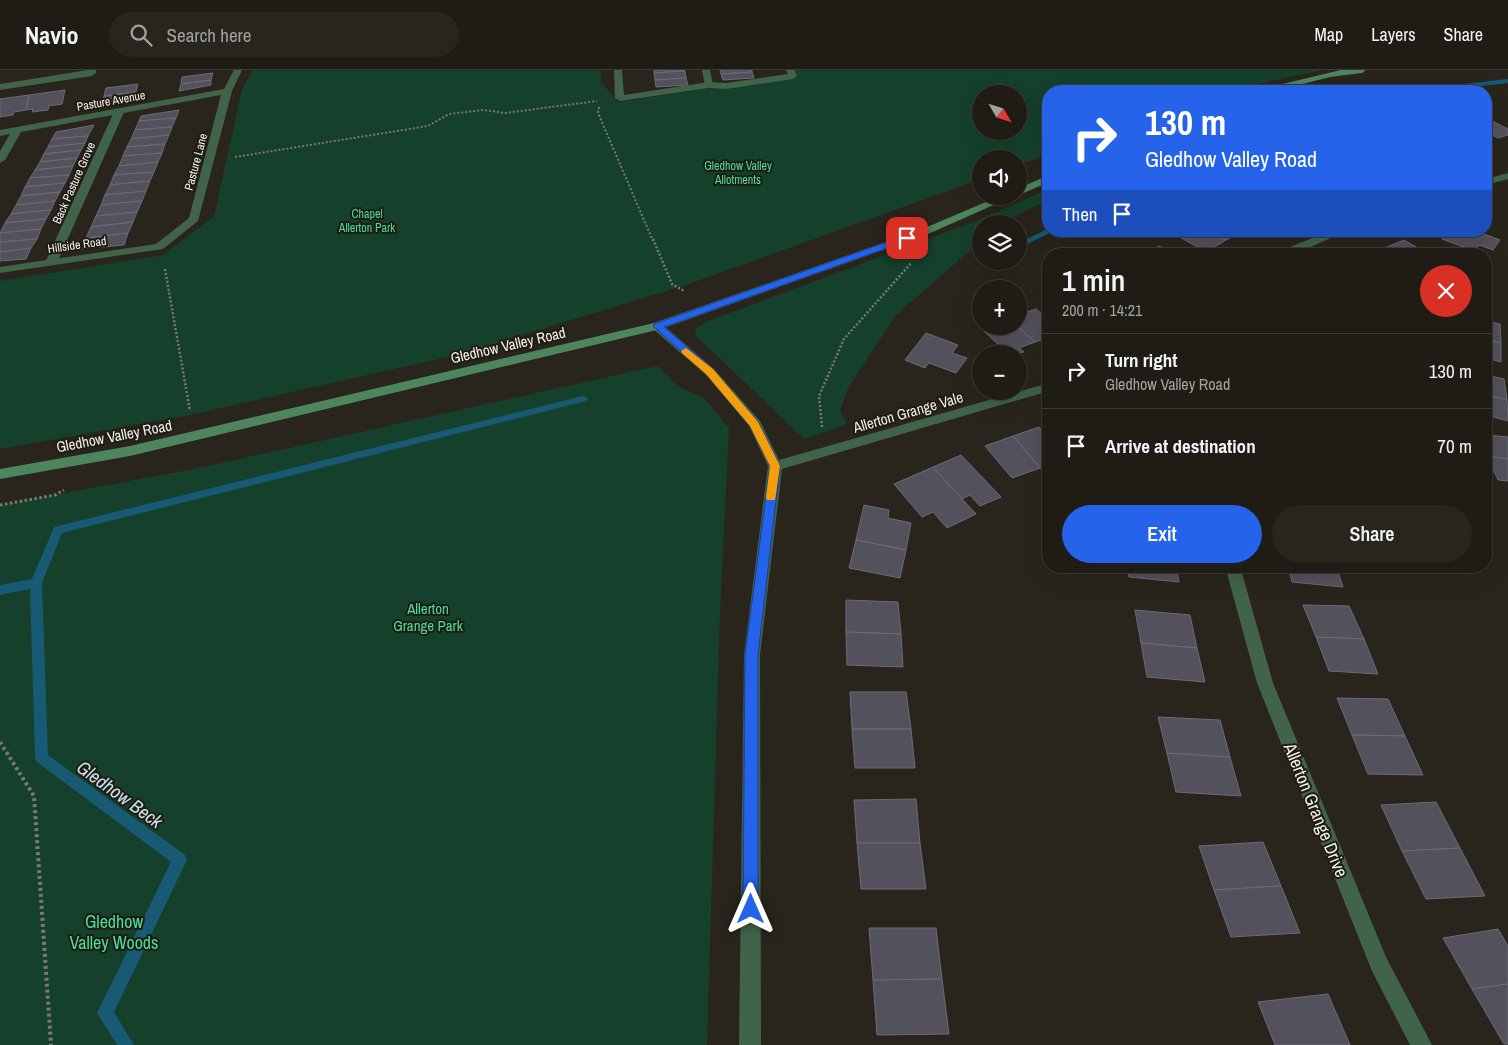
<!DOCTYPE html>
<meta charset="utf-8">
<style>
body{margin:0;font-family:"Archivo Narrow",sans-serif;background:#27251e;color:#f1f3f6;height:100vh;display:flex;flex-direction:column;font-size:19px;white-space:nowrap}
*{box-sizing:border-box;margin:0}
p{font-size:16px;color:#a1a1a0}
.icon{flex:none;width:28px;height:28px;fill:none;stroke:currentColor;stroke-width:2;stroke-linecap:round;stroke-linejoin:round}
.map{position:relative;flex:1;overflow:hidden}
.side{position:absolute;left:1042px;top:178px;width:450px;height:325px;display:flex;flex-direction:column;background:#1f1c15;border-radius:20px;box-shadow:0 5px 20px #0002,0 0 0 1px #3c3a34}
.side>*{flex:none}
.banner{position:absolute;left:1042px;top:15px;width:450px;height:152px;border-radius:20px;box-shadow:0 5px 20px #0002,0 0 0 1px #3c3a34;background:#2563eb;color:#fff;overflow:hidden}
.needle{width:32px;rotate:129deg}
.tools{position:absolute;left:972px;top:15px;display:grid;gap:10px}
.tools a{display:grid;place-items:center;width:55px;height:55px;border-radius:50%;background:#1f1c15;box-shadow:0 5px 20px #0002,0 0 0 1px #3c3a34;font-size:25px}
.pin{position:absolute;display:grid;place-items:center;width:42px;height:42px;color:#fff;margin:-21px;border-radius:10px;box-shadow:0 2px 8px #0006}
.me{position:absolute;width:55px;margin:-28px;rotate:0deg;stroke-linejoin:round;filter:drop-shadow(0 0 4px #0008)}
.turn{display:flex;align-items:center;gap:18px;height:105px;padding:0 20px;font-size:22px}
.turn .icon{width:65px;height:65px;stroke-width:2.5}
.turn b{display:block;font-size:35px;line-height:42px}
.then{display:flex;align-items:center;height:48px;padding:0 20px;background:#0003;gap:10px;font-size:19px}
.round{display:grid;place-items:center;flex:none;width:52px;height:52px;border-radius:26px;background:#27251e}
.summary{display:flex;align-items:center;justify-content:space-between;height:85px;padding:0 20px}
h1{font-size:30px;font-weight:600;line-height:38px}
.cta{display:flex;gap:10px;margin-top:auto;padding:10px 20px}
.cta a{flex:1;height:58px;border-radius:30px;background:#2563eb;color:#fff;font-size:20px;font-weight:600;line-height:58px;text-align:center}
.cta a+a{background:#27251e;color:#f1f3f6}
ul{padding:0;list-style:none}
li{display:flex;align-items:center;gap:15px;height:75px;padding:0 20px;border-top:1px solid #3c3a34}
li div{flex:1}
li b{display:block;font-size:19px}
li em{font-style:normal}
header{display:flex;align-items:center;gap:30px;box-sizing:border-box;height:70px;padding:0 25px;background:#1f1c15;border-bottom:1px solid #3c3a34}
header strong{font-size:24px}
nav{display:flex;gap:28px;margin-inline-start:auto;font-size:18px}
.search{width:350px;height:45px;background:#27251e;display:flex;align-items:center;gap:12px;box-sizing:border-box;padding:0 18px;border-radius:28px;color:#a1a1a0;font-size:19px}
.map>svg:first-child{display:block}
.green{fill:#15402c;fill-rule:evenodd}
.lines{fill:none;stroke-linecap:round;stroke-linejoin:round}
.stream{fill:#185974;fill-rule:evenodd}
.building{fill:#52515c;stroke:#6c6b77}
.path-far3{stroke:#7c7871;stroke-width:2;stroke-dasharray:2 2;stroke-linecap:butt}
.path-far2{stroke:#7c7871;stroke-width:2.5;stroke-dasharray:2 2;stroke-linecap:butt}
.path-far1{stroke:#7c7871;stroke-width:3;stroke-dasharray:2.5 2.5;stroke-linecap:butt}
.path{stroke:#7c7871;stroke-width:4;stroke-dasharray:3 3;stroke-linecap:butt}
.lane{fill:#406349;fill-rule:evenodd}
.street{fill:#406349;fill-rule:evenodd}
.secondary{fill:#4d855c;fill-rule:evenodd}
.route{fill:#2563eb;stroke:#184099}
.slow{fill:#f59e0b}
.labels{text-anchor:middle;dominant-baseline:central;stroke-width:4;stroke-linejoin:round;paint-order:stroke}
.far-street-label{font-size:12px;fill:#f2f0ea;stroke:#1f1c13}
.far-park-label{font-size:12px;fill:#48de9b;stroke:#1f1c13}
.street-label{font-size:15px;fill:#f2f0ea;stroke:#1f1c13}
.park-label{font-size:15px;fill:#48de9b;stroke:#1f1c13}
.near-street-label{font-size:18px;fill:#f2f0ea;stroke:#1f1c13}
.near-park-label{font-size:18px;fill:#48de9b;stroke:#1f1c13}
.near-water-label{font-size:19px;font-style:italic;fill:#c9e1ee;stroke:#1f1c13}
</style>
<header>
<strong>Navio</strong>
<div class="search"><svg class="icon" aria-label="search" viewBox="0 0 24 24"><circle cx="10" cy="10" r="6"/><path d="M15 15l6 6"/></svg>Search here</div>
<nav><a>Map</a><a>Layers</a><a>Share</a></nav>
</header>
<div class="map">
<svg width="1508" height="975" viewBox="0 0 1508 975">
<rect width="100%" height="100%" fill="#29251c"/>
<g class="green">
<path d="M 253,0 L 601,0 L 601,12 L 618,32 L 792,6 L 790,0 L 1322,0 L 1225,21 L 1049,21 L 1049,84 L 1019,95 L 1019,89 L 981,89 L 981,109 L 686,215 L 461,284 L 190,345 L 0,379 L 0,211 L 163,185 L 214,146 L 242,19 ZM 981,24 L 1019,24 L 1019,61 L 981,61 Z"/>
<path d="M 1049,119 L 1049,130 L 996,154 L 981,154 L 981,171 L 896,245 L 848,318 L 840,341 L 847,354 L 804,369 L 695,265 L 696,258 L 706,252 L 976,151 Z"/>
<path d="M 657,296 L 679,317 L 704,328 L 729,358 L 720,543 L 707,975 L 0,975 L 0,435 L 194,399 Z"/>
</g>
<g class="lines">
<g class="stream">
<path d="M 1508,9 L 1508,13 L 1436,21 L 1417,21 L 1420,19 Z"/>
<path d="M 1047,159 L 1049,159 L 1049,161 L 1054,161 L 1019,178 L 1019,173 Z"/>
<path d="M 583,326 L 586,327 L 588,329 L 586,331 L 62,463 L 42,513 L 48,685 L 185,785 L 187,790 L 114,942 L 134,975 L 117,975 L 97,943 L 171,792 L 37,692 L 35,688 L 30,519 L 0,525 L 0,515 L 32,509 L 54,457 Z"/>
</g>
</g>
<g class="building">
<path d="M 654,0 L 684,0 L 685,1 L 654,3 Z"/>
<path d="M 720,0 L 752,0 L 752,2 L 721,4 Z"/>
<path d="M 685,1 L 686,8 L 655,10 L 654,3 Z"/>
<path d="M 752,2 L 754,8 L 723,10 L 721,4 Z"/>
<path d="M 213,3 L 211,10 L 181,14 L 182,7 Z"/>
<path d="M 686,8 L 688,15 L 656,17 L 655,10 Z"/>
<path d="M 211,10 L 211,15 L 179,21 L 181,14 Z"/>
<path d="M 138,14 L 136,22 L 104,26 L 106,18 Z"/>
<path d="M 65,20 L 62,34 L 49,36 L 48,40 L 32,42 L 33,39 L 26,40 L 29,25 Z"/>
<path d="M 136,22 L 134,29 L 101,35 L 104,26 Z"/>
<path d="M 29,25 L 26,40 L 14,42 L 13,45 L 0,47 L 0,29 Z"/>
<path d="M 179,40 L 176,48 L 139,51 L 141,46 Z"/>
<path d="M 176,48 L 172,57 L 135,60 L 139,51 Z"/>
<path d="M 1486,48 L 1508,59 L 1508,65 L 1498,68 L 1486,62 Z"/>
<path d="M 94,55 L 88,66 L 52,69 L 56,62 Z"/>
<path d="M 172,57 L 169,65 L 131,69 L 135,60 Z"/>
<path d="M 169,65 L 165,74 L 127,77 L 131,69 Z"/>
<path d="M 88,66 L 85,73 L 48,77 L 52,69 Z"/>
<path d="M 85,73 L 81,80 L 44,84 L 48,77 Z"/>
<path d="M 165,74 L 162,83 L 123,86 L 127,77 Z"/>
<path d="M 81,80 L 77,88 L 40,92 L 44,84 Z"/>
<path d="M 162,83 L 158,92 L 119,96 L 123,86 Z"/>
<path d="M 77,88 L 73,96 L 35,100 L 40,92 Z"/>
<path d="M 158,92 L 154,102 L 114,105 L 119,96 Z"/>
<path d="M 73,96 L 69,105 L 30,108 L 35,100 Z"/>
<path d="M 154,102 L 150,111 L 110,115 L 114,105 Z"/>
<path d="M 69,105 L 65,113 L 25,117 L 30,108 Z"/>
<path d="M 150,111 L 146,121 L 105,125 L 110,115 Z"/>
<path d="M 65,113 L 60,122 L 21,126 L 25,117 Z"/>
<path d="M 146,121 L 142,131 L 101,135 L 105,125 Z"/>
<path d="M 60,122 L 55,131 L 16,135 L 21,126 Z"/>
<path d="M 55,131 L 51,140 L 11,144 L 16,135 Z"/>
<path d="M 142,131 L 137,142 L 96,146 L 101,135 Z"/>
<path d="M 51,140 L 46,149 L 5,153 L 11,144 Z"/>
<path d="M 137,142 L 133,152 L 91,157 L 96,146 Z"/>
<path d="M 46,149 L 41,159 L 0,163 L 5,153 Z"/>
<path d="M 133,152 L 128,163 L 86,168 L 91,157 Z"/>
<path d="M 41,159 L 37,169 L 0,172 L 0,163 Z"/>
<path d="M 1186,161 L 1210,161 L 1226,170 L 1206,182 L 1178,166 Z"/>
<path d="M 1210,161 L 1242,161 L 1226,170 Z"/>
<path d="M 1448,161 L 1476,161 L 1500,170 L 1493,180 L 1479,175 L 1474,181 L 1442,169 Z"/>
<path d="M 128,163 L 124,175 L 80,179 L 86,168 Z"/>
<path d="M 37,169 L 31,178 L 0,182 L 0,172 Z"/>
<path d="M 1404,170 L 1428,184 L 1375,182 Z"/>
<path d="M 1159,176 L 1175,184 L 1147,184 Z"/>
<path d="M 31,178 L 26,189 L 0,191 L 0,182 Z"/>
<path d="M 1036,239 L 1049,250 L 1049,267 L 1035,272 L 1017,256 L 1019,249 L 1027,246 L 1024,243 Z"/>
<path d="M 1486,251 L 1500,254 L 1501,273 L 1486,269 Z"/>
<path d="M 989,256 L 1017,256 L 1035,272 L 1019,278 L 1024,282 L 1008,284 L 982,259 Z"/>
<path d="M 926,263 L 958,275 L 952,283 L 967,288 L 956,303 L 929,293 L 925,298 L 905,290 Z"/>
<path d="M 1486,269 L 1501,273 L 1501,292 L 1486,288 Z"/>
<path d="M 1486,305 L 1504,309 L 1507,330 L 1486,325 Z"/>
<path d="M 1486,325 L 1507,330 L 1508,351 L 1486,345 Z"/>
<path d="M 1039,357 L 1049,367 L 1049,395 L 1040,398 L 1013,366 Z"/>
<path d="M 1486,365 L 1508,367 L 1508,389 L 1487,386 Z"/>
<path d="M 1013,366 L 1040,398 L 1012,408 L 985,376 Z"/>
<path d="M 961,385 L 1001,427 L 980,436 L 970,425 L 962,429 L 933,397 Z"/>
<path d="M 1487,386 L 1508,389 L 1508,411 L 1498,410 Z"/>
<path d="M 933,397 L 962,429 L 976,444 L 947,458 L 933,442 L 922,447 L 894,414 Z"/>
<path d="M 864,435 L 889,440 L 888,448 L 911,453 L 906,480 L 856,470 Z"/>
<path d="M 856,470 L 906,480 L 900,508 L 849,498 Z"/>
<path d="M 1127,496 L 1176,496 L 1179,512 L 1129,507 Z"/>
<path d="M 1288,496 L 1336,496 L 1343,517 L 1292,512 Z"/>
<path d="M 846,530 L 898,532 L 901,564 L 846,562 Z"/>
<path d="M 1303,535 L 1349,536 L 1364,569 L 1316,567 Z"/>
<path d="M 1135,540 L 1190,545 L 1197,578 L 1141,573 Z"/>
<path d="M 846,562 L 901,564 L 903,597 L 847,595 Z"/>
<path d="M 1316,567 L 1364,569 L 1378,604 L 1329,601 Z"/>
<path d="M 1141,573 L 1197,578 L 1205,612 L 1147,607 Z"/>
<path d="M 850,622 L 906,622 L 911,659 L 852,659 Z"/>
<path d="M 1337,628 L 1388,629 L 1405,666 L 1352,665 Z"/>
<path d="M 1158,647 L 1220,650 L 1230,687 L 1167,683 Z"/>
<path d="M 852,659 L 911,659 L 915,698 L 855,698 Z"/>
<path d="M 1352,665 L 1405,666 L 1423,705 L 1368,704 Z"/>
<path d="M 1167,683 L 1230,687 L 1241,726 L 1176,722 Z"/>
<path d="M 916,729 L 920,773 L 857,773 L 854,730 Z"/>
<path d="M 1436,732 L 1460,778 L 1402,781 L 1381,735 Z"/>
<path d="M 1263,772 L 1281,816 L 1214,820 L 1199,776 Z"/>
<path d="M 857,773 L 920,773 L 926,819 L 861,819 Z"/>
<path d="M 1460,778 L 1485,826 L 1426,829 L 1402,781 Z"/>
<path d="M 1281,816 L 1300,863 L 1231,867 L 1214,820 Z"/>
<path d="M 869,858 L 936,858 L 942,909 L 873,910 Z"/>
<path d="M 1498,859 L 1508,876 L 1508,914 L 1472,919 L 1443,868 Z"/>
<path d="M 942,909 L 949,964 L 877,965 L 873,910 Z"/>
<path d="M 1508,914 L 1508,974 L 1504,974 L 1472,919 Z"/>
<path d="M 1328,924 L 1350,975 L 1275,975 L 1258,932 Z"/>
</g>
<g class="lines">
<g class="path-far3">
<path d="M 599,37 L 598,43 L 653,171"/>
<path d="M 235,87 L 428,56 L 449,44 L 484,40 L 505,43 L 597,31"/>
</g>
<g class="path-far2">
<path d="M 653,169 L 672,214 L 684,221"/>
<path d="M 165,199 L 190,341"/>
<path d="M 822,357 L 819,326 L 844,269 L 912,192"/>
</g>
<path class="path-far1" d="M 0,435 L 55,425 L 64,420"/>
<path class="path" d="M 0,672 L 34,726 L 51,975"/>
<g class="lane">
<path d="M 614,0 L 622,0 L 624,25 L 709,12 L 726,13 L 788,4 L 786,0 L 794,0 L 797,6 L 793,9 L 726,19 L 709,18 L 620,31 L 615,28 Z"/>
<path d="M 119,39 L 124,42 L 57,193 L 55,195 L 47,195 L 45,193 L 114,42 Z"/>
</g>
<g class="street">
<path d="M 88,0 L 96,0 L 96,3 L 92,6 L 0,20 L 0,14 Z"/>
<path d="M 234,0 L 242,0 L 232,21 L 198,151 L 163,179 L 0,203 L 0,197 L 156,174 L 189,148 L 221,25 L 21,62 L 5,90 L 0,93 L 0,81 L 10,64 L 0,66 L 0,60 L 224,19 Z"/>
<path d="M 702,0 L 710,0 L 713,15 L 712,17 L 709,18 L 705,15 Z"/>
<path d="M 1508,103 L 1508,109 L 1486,115 L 1486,109 Z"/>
<path d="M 1330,161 L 1346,161 L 1295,184 L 1282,184 L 1290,177 Z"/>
<path d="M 657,252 L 661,253 L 714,299 L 760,351 L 779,390 L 1049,313 L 1049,321 L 782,399 L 760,585 L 761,975 L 739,975 L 744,585 L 768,396 L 749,356 L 706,305 L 653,259 L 651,256 Z"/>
<path d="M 1225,496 L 1240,496 L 1273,613 L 1386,887 L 1432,975 L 1410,975 L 1372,901 L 1257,613 Z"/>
</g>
<g class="secondary">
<path d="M 1341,0 L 1366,0 L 1362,3 L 1330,7 L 1275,21 L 1260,21 L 1262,19 Z"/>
<path d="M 1049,105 L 1049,112 L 1019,125 L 1019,118 Z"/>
<path d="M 1000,126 L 1014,126 L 928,164 L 661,259 L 130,386 L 0,409 L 0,399 L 130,376 L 654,253 L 920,160 Z"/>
</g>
</g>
<path class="route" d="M 907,165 L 910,166 L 910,170 L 664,257 L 713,299 L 758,352 L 780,396 L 758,585 L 758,839 L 756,844 L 751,846 L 745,844 L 743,839 L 745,585 L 770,396 L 750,356 L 706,304 L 653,256 L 654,254 Z"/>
<path class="slow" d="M 686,278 L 713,299 L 758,352 L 780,396 L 775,430 L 767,430 L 766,427 L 770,396 L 750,356 L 706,304 L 682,283 L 681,281 Z"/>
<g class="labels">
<g class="far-street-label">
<text transform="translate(111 31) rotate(-10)">Pasture Avenue</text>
<text transform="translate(196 92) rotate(-75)">Pasture Lane</text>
<text transform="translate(74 113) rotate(-66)">Back Pasture Grove</text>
<text transform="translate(77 175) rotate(-8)">Hillside Road</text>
</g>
<g class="far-park-label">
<text x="738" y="96">Gledhow Valley<tspan x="738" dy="14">Allotments</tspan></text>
<text x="367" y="144">Chapel<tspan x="367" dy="14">Allerton Park</tspan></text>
</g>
<g class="street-label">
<text transform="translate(508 275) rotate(-13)">Gledhow Valley Road</text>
<text transform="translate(908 342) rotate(-16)">Allerton Grange Vale</text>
<text transform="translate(114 366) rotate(-11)">Gledhow Valley Road</text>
</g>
<g class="park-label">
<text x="428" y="538">Allerton<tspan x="428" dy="17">Grange Park</tspan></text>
</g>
<g class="near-street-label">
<text transform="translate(1316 740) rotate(68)">Allerton Grange Drive</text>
</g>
<g class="near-park-label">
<text x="114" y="851">Gledhow<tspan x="114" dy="21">Valley Woods</tspan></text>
</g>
<g class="near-water-label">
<text transform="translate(120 724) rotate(36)">Gledhow Beck</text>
</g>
</g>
</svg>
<div class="tools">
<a><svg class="needle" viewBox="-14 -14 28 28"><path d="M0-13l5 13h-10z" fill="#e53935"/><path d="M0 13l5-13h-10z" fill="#a1a1a0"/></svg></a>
<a><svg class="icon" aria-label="sound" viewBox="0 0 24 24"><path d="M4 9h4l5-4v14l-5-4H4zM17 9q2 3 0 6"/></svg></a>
<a><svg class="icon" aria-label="layers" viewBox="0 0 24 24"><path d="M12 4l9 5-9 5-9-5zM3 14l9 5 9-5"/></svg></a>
<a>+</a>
<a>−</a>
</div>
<div class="pin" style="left:907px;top:168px;background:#d93025"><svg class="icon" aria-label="arrive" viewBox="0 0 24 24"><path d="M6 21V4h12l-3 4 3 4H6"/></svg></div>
<svg class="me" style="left:751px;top:839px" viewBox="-20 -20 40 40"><path d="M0-17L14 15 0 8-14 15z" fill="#2563eb" stroke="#fff" stroke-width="4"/></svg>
<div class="banner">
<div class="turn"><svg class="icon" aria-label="right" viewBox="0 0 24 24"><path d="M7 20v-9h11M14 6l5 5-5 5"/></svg><div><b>130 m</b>Gledhow Valley Road</div></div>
<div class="then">Then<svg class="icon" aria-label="arrive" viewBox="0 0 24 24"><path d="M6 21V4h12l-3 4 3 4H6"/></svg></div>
</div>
<section class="side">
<div class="summary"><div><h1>1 min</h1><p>200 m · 14:21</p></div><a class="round" style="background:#d93025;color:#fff"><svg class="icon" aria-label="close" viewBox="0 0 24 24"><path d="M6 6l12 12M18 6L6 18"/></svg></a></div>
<ul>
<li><svg class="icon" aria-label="right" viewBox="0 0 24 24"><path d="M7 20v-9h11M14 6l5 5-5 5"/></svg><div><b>Turn right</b><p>Gledhow Valley Road</p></div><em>130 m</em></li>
<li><svg class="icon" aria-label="arrive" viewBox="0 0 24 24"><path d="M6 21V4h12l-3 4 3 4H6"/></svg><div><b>Arrive at destination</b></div><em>70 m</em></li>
</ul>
<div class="cta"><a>Exit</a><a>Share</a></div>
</section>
</div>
